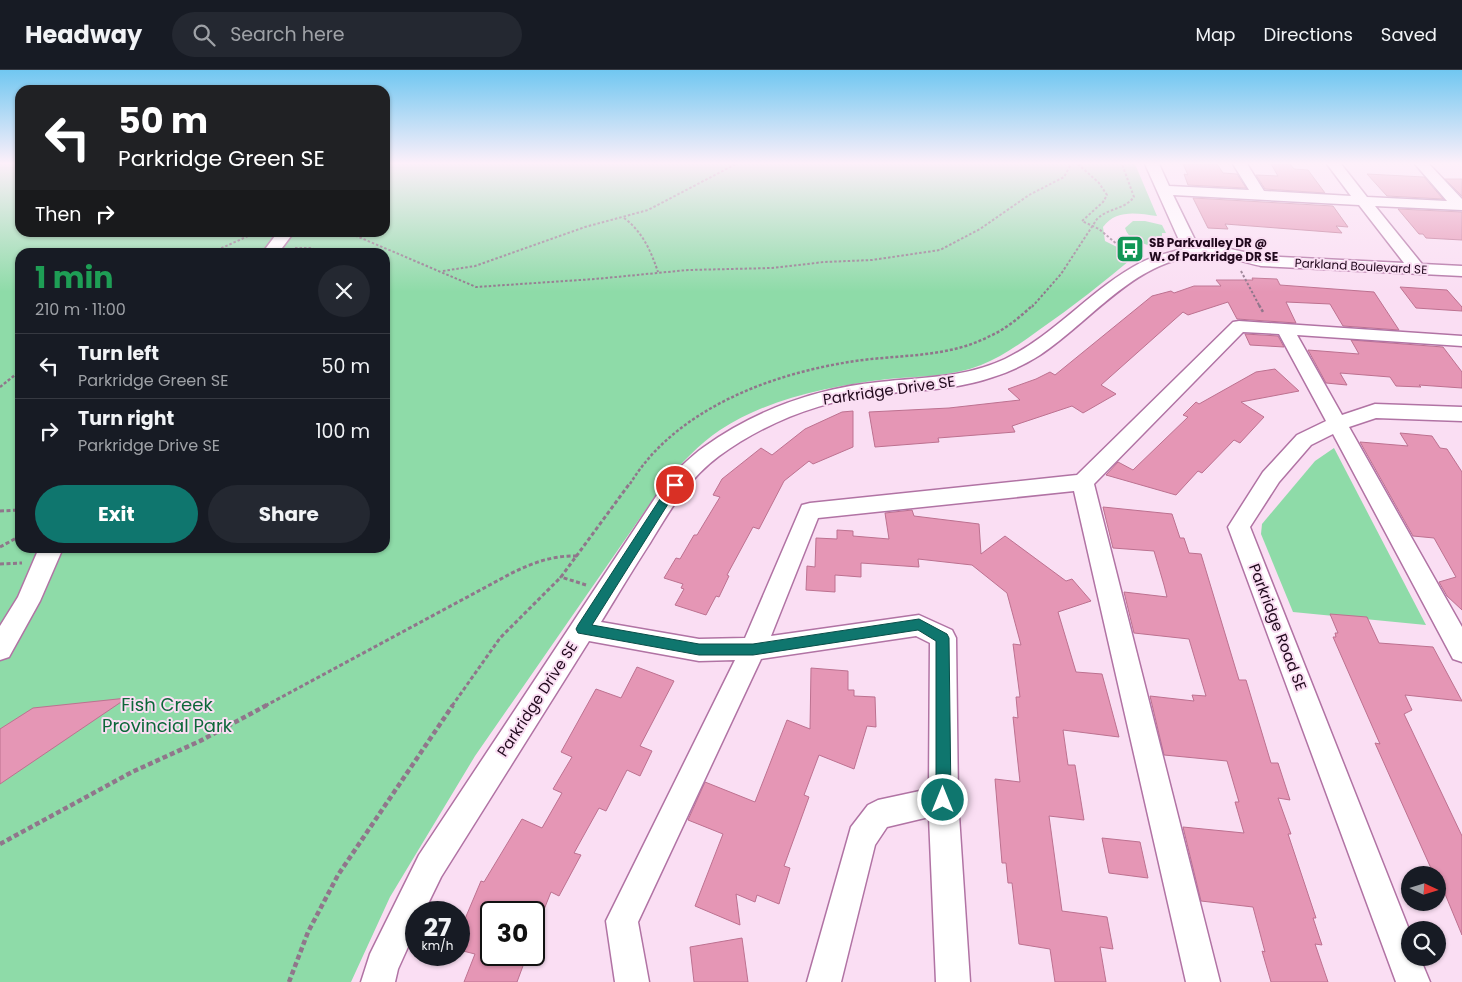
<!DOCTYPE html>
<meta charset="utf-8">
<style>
body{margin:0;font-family:Poppins,sans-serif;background:#242831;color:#f1f3f6;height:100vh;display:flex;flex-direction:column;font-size:19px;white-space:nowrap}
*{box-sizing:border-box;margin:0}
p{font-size:16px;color:#9ea1a6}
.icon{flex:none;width:28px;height:28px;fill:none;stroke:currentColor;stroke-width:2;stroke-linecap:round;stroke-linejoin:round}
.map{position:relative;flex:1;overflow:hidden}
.drawer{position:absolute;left:15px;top:178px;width:375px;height:305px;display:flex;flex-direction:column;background:#171b24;border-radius:15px;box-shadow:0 1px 4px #0004}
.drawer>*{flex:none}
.guide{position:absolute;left:15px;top:15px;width:375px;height:152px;border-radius:15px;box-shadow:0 1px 4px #0004;background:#202124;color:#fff;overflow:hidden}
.needle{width:32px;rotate:94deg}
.tools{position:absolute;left:1401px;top:796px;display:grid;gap:10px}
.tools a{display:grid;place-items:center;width:45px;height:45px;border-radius:50%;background:#171b24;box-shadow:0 1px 4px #0004;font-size:25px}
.speed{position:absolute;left:405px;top:831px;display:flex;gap:10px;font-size:25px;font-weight:700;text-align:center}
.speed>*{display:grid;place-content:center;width:65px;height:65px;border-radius:50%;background:#171b24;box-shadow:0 1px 4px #0004;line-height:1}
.speed small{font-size:12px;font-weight:400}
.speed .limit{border:2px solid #111;border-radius:8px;background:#fff;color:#111}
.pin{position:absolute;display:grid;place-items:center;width:42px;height:42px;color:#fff;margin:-21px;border:2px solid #fff;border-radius:50%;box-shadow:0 1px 5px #0007}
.me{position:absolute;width:55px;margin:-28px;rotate:0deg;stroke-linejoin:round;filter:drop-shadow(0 0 4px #0008)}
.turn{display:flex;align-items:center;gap:18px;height:105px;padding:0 20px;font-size:22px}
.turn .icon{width:65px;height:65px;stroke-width:2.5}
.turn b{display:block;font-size:35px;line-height:42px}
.then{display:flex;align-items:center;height:48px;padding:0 20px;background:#0003;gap:10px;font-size:19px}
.round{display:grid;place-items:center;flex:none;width:52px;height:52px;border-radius:26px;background:#242831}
.overview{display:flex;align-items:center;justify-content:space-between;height:85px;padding:0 20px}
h1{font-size:30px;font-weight:700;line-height:38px;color:#1e9e55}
.cta{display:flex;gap:10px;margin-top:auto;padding:10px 20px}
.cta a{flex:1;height:58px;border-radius:30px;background:#0f766e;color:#fff;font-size:20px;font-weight:700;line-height:58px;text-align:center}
.cta a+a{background:#242831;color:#f1f3f6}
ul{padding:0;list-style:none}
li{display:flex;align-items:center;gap:15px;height:65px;padding:0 20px;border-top:1px solid #363941}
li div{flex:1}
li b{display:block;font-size:19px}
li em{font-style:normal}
header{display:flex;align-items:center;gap:30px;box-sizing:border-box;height:70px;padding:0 25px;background:#171b24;border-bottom:1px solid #363941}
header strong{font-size:24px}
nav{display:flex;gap:28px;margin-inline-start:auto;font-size:18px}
.search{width:350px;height:45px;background:#242831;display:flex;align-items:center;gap:12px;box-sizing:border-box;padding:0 18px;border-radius:28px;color:#9ea1a6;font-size:19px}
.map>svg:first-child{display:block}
.green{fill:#8edba8;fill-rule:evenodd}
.building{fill:#e596b5;stroke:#bd7190}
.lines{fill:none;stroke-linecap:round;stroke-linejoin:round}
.minor-casing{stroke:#b173a4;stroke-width:3}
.path-far3{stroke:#90768b;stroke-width:2;stroke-dasharray:2.5 2;stroke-linecap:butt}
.path-far2{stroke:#90768b;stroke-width:2.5;stroke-dasharray:3 2;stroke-linecap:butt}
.path-far1{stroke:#90768b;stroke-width:3;stroke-dasharray:4 2.5;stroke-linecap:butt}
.path{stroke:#90768b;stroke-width:4.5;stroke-dasharray:5 3;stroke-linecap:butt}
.minor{fill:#fff;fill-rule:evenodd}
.route{fill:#0f766e;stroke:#0a4d48}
.labels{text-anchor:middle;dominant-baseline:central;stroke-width:4;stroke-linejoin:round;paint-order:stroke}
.far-poi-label{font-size:12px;font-weight:bold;fill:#21091d;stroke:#fadef3;text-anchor:start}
.far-street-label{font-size:12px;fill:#21091d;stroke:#fadef3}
.street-label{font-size:15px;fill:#21091d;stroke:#fadef3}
.near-park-label{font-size:18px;fill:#0c6739;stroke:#fadef3}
</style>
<header>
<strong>Headway</strong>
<div class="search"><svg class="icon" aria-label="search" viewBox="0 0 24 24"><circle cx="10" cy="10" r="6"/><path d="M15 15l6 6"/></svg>Search here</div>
<nav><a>Map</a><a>Directions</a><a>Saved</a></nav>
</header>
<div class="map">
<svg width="1462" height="912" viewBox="0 0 1462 912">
<rect width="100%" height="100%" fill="#fadef3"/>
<g class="green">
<path d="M 0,94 L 20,94 L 20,162 L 385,162 L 385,94 L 1135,94 L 1157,146 C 1137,143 1116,139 1103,157 L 1105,171 L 1135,186 C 1104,212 1072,237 1039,260 C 1021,273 1002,287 981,295 C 951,307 920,306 888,309 C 830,316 769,328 720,360 C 699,374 681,394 665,412 L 475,686 L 390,827 L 351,912 L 0,912 ZM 20,182 L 385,182 L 385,478 L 20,478 Z"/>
<path d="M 1133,151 L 1145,151 L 1162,155 L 1166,163 L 1162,163 L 1162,171 L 1150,176 C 1140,172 1128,169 1125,158 Z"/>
<path d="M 1334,378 L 1426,555 L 1293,542 L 1261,464 L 1262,454 L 1315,391 Z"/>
</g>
<g class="building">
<path d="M 1183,94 L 1217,94 L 1223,103 L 1237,104 L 1246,118 L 1188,115 L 1184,104 L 1188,105 Z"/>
<path d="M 1271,94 L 1290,94 L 1294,99 L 1308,100 L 1325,123 L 1265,119 L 1256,105 L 1278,106 Z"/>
<path d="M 1367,104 L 1424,107 L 1443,129 L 1387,126 Z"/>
<path d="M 1445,109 L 1462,109 L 1462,126 Z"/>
<path d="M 1193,128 L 1333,136 L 1348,157 L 1336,156 L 1342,163 L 1225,154 L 1228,159 L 1208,158 Z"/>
<path d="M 1398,139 L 1462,142 L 1462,170 L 1426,168 L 1423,164 L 1419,164 Z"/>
<path d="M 1252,208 L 1277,209 L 1280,215 L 1374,222 L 1399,260 L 1343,256 L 1330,234 L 1286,232 L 1296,253 L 1237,249 L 1228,232 L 1188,245 L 1183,242 L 1101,315 L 1116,324 L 1083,343 L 1072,336 L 1012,356 L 1015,362 L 938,368 L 939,372 L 875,377 L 869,342 L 949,338 L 1020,330 L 1008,319 L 1036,309 L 1050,302 L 1055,305 L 1152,226 L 1171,221 L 1174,223 L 1194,216 L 1221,216 L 1216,210 L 1253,210 Z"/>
<path d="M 1400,217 L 1447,220 L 1462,237 L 1462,241 L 1416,238 Z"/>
<path d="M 1245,264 L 1278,266 L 1284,277 L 1250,275 Z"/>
<path d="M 1351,270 L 1443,277 L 1462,302 L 1462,318 L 1419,315 L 1421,317 L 1396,316 L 1390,307 L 1340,303 L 1347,315 L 1326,313 L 1308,280 L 1359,284 Z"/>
<path d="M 1275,299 L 1299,321 L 1241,332 L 1264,347 L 1240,373 L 1234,370 L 1202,403 L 1198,401 L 1176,425 L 1106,405 L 1118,392 L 1133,400 L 1188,347 L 1183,345 L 1196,332 L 1199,334 L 1256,302 Z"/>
<path d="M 853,341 L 853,377 L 813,394 L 809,391 L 784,411 L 759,459 L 753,457 L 727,505 L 729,506 L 719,527 L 716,526 L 706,545 L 675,535 L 684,519 L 681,518 L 683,514 L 664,508 L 676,488 L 680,489 L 694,465 L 697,465 L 720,427 L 713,425 L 722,409 L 761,378 L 772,385 L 805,359 L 842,342 Z"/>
<path d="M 1400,363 L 1432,366 L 1440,378 L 1447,379 L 1462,402 L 1462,540 L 1447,526 L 1439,512 L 1456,507 L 1434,468 L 1413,466 L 1360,372 L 1408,376 Z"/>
<path d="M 1103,437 L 1172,444 L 1180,468 L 1184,468 L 1189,483 L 1201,484 L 1239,610 L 1246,610 L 1271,693 L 1278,693 L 1290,730 L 1278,728 L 1291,764 L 1288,764 L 1316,848 L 1313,848 L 1322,875 L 1315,874 L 1328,912 L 1271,912 L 1262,881 L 1265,882 L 1253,837 L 1201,831 L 1183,757 L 1244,763 L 1235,732 L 1239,732 L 1227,691 L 1164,685 L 1150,626 L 1194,631 L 1192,625 L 1206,626 L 1189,569 L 1134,563 L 1124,522 L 1167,527 L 1164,515 L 1154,481 L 1113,478 Z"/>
<path d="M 912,440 L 914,446 L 979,454 L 981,484 L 1005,466 L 1066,511 L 1072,509 L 1091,531 L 1058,542 L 1076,602 L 1102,604 L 1119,667 L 1063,660 L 1068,695 L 1075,695 L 1084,750 L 1049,746 L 1062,841 L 1107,847 L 1113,879 L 1100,877 L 1106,912 L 1055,912 L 1050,879 L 1019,874 L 1012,813 L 1008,813 L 1006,793 L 1002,793 L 995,709 L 1020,712 L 1013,647 L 1018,648 L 1016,627 L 1020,627 L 1013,574 L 1021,575 L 1007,523 L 972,495 L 918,489 L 919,497 L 861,493 L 861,507 L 835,505 L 835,522 L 806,520 L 807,496 L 815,497 L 816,468 L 837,469 L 837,460 L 853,461 L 853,466 L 889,469 L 885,443 Z"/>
<path d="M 1330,544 L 1367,547 L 1379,573 L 1433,577 L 1462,631 L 1405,625 L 1412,640 L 1404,644 L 1462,766 L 1462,865 L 1443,819 L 1440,819 L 1438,814 L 1438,805 L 1434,805 L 1375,673 L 1380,674 L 1333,567 L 1336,567 L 1335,563 L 1338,563 Z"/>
<path d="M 637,597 L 674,611 L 640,676 L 652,681 L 640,706 L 627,700 L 606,741 L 599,738 L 574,783 L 581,785 L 559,826 L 551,822 L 543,842 L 491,842 L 491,885 L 527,885 L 517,912 L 464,912 L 475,884 L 459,880 L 459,863 L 481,811 L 484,812 L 522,749 L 542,758 L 562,723 L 553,719 L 572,687 L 561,682 L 596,619 L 621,628 Z"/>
<path d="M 811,598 L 848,601 L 848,620 L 854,620 L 854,626 L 875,627 L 876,657 L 867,656 L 854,699 L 819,685 L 804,725 L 809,727 L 784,796 L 790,798 L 779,834 L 757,825 L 755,832 L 736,824 L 740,855 L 695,836 L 723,764 L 688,750 L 705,712 L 755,732 L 787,650 L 810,659 Z"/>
<path d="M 127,628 L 0,714 L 0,659 L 33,638 Z"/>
<path d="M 1102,768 L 1140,772 L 1148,808 L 1109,803 Z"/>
<path d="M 742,868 L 748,912 L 694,912 L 690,877 Z"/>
</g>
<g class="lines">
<defs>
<g id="minor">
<path d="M 1145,94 L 1159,94 L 1169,116 L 1249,120 L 1233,94 L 1247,94 L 1264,121 L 1351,126 L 1327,94 L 1341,94 L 1367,127 L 1447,131 L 1415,94 L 1429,94 L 1462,129 L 1462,140 L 1375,136 L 1422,194 L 1462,196 L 1462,206 L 1261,196 C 1240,191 1219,184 1198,186 C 1134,191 1090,252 1040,285 C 1026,294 1009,302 993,307 C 956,320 917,320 878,324 C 821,331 766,352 719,386 C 687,410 670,440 650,473 C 633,499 617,526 601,552 L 699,569 L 745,568 L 802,435 L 810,433 L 1077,405 L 1233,252 L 1239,251 L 1462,266 L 1462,276 L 1297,265 L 1342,345 L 1375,334 L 1462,337 L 1462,351 L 1376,348 L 1349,357 L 1462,557 L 1462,592 L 1453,589 L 1333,364 L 1311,375 L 1279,412 L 1250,457 L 1410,862 L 1410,888 L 1420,888 L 1430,912 L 1396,912 L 1228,457 L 1263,402 L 1297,365 L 1326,351 L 1279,264 L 1243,262 L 1094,414 L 1220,912 L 1186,912 L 1074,421 L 818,448 L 771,566 L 919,545 L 952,560 L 956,568 L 958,730 L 970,912 L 936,912 L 929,747 L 887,757 L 875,775 L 841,912 L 807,912 L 851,757 L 868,735 L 878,730 L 929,719 L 930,573 L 916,566 L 761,589 L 638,852 L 649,912 L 615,912 L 606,851 L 735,590 L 699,591 L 589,571 L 441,807 L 424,842 L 416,842 L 416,859 L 398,899 L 395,912 L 361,912 L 370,884 L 419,785 L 667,410 C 679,399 691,386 704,377 C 755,340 817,318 879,312 C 923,307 964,308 1005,289 C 1055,265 1091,219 1140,193 C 1154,186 1168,183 1183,179 ZM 1173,125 L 1359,135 L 1404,193 L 1262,186 L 1226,178 L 1198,176 Z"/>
<path d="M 278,162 L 294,162 L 279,182 L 263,182 Z"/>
<path d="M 39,478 L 63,478 L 40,531 L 9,587 L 0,590 L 0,556 L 18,527 Z"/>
</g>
</defs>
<use href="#minor" class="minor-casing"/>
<g class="path-far3">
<path d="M 1078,94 L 1099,113 L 1107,125 L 1103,132 L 1082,151 L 1099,159 L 1118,175 L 1138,183"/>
<path d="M 624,148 C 642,161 651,181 658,202"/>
<path d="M 347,162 L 476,217 L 595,209 L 688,200 L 772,198 L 824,192 L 872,190 L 940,180 L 980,159 L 1029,125 L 1064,107 L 1071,94"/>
<path d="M 295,178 L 310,178 L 325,182"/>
<path d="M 213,182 L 257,162"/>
<path d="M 443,201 L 475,196 L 585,157 L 648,140 L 736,94"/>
<path d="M 1241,201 L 1260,237"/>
<path d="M 1032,237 L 1061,204 L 1097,149 C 1108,138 1124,140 1134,127 L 1122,94"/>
</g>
<g class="path-far2">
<path d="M 1259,235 L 1263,242"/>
<path d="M 0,317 L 20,301"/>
<path d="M 630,414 C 674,341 767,305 849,292 C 896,284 946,289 990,266 C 1006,259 1020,247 1033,235"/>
</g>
<g class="path-far1">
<path d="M 0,441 L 20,440"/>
<path d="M 0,477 L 20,466"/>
<path d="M 0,494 L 22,493"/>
<path d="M 586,515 L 561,507 L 630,413"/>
<path d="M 265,636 L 510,504 C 532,493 553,485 578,486"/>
<path d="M 452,636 L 500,568 L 561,507"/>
</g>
<g class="path">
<path d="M 0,774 L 132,702 L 200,671 L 267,635"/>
<path d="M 289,912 L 308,862 L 338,805 L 453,635"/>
</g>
<use href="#minor" class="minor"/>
</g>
<linearGradient id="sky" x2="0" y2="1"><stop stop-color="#71c7f1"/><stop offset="0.42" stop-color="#fdf0fa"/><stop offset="1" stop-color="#fdf0fa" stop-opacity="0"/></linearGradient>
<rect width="1462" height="222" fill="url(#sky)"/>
<path class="route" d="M 675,411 L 680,415 L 592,555 L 699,574 L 753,574 L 919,549 L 947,564 L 949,568 L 951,730 L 948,735 L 943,738 L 938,735 L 936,730 L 936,571 L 918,560 L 753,585 L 699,585 L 578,563 L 576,559 L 578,555 L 671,412 Z"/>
<defs>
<symbol id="bus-square" viewBox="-11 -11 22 22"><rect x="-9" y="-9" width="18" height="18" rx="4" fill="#129656" stroke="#fadef3"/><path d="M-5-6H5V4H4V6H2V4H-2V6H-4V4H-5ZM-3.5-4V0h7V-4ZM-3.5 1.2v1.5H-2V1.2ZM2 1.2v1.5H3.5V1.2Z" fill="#fff"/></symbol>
</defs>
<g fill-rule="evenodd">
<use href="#bus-square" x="1114" y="163" width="32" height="32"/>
</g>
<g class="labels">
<g class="far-poi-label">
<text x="1149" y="172">SB Parkvalley DR @<tspan x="1149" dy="14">W. of Parkridge DR SE</tspan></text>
</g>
<g class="far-street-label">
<text transform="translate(1361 196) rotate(3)">Parkland Boulevard SE</text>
</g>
<g class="street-label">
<text transform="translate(889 320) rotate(-8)">Parkridge Drive SE</text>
<text transform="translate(1278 557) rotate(69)">Parkridge Road SE</text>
<text transform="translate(537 629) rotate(-57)">Parkridge Drive SE</text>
</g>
<g class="near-park-label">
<text x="167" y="634">Fish Creek<tspan x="167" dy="21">Provincial Park</tspan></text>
</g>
</g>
</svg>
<div class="tools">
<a><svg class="needle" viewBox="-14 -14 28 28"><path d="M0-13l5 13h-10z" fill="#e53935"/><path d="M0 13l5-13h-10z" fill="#9ea1a6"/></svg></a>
<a><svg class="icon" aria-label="search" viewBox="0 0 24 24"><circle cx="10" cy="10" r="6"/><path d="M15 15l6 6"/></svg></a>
</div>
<div class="speed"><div>27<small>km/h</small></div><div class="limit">30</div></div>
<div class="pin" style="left:675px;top:415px;background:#d93025"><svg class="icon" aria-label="arrive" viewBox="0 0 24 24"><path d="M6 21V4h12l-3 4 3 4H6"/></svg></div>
<svg class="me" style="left:943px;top:730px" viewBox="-20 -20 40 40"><circle r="17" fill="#0f766e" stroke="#fff" stroke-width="3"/><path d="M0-11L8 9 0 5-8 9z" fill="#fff"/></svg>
<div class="guide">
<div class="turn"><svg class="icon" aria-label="left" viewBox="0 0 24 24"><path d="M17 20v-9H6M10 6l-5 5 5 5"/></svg><div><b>50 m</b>Parkridge Green SE</div></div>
<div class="then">Then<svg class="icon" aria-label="right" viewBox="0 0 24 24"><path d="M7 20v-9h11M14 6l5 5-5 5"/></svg></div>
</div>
<section class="drawer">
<div class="overview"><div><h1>1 min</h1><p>210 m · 11:00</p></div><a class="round"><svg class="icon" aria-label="close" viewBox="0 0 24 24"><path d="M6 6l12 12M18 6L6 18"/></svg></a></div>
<ul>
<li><svg class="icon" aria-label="left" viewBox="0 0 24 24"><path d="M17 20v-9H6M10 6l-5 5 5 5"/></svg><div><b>Turn left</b><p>Parkridge Green SE</p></div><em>50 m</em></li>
<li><svg class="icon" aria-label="right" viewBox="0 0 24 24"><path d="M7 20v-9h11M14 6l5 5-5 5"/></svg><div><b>Turn right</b><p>Parkridge Drive SE</p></div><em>100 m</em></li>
</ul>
<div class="cta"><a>Exit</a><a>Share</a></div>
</section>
</div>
